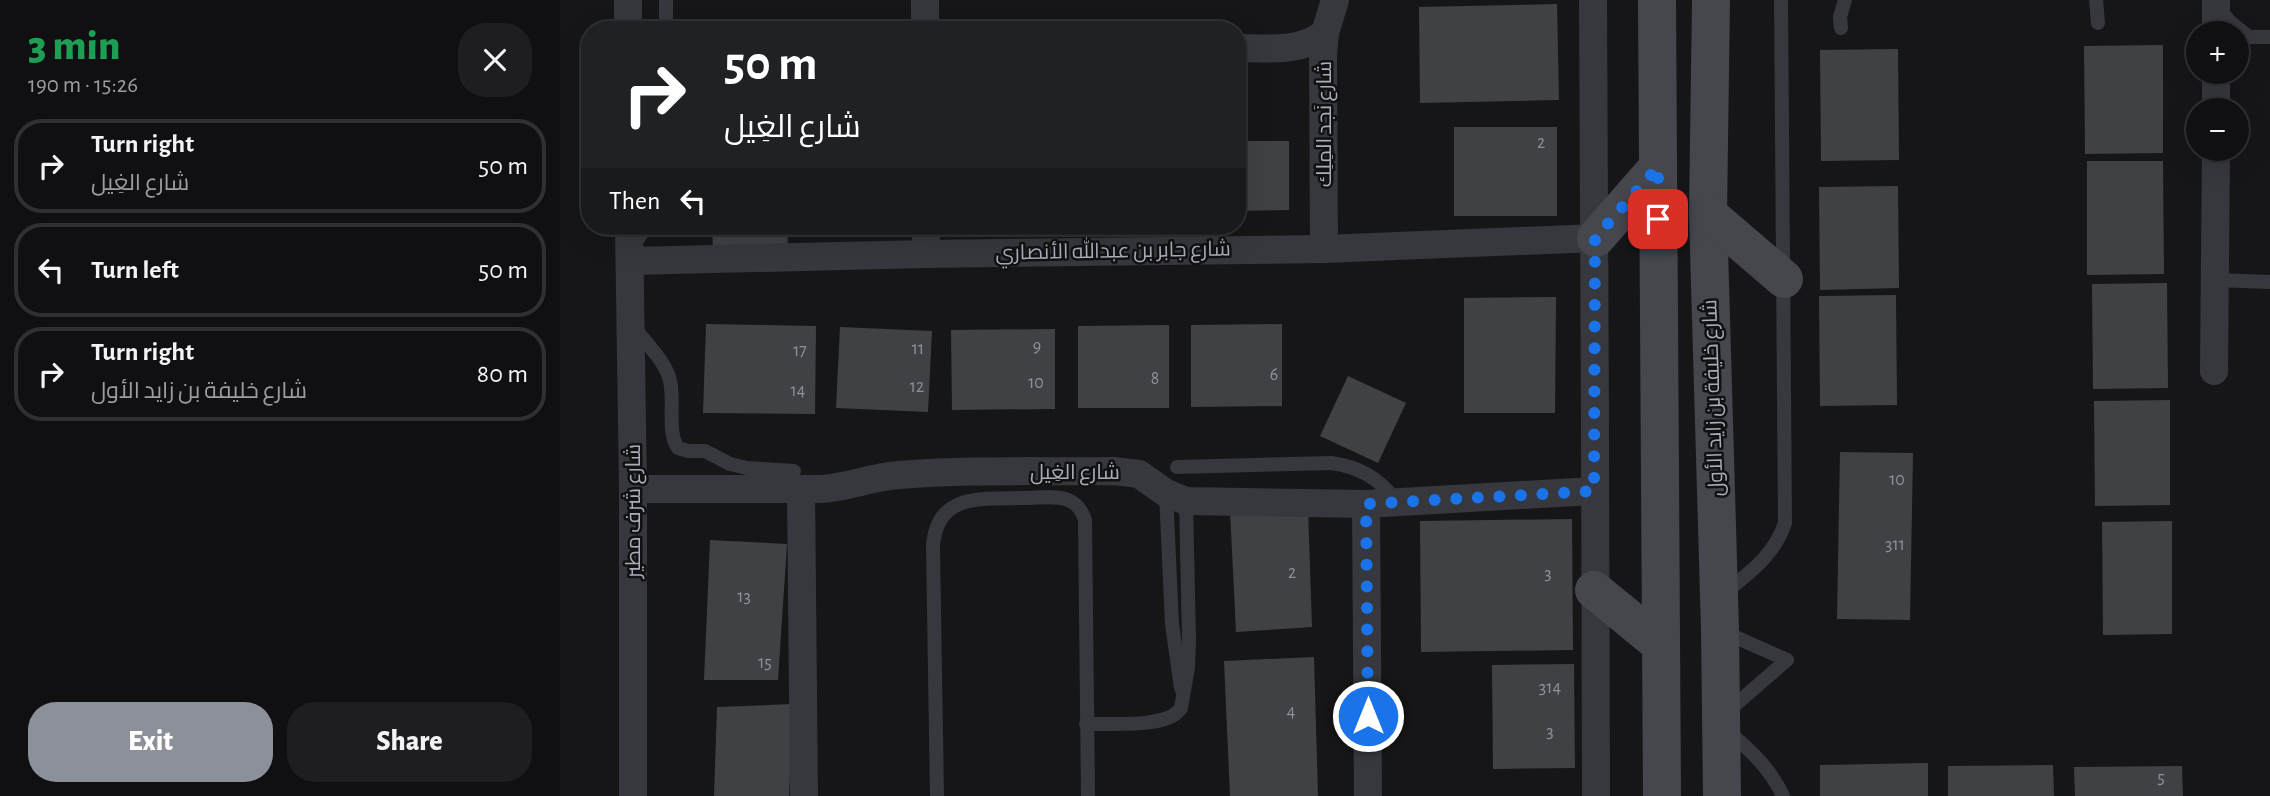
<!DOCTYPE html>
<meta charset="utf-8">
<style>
body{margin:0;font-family:"Alegreya Sans",Cairo,sans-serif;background:#1e1e20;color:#f1f3f6;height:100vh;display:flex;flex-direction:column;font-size:26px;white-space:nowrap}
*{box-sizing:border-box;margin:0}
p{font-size:23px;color:#9c9d9f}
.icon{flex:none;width:38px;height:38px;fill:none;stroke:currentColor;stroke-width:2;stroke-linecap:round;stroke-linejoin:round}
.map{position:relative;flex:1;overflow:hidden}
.details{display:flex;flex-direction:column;background:#101012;width:560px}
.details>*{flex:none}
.top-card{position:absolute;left:21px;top:21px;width:665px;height:214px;border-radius:28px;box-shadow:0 7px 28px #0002,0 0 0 2px #303032;background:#202124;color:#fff;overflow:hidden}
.tools{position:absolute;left:1626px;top:21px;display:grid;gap:14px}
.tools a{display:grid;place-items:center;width:63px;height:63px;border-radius:50%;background:#101012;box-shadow:0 7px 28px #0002,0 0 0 2px #303032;font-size:35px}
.pin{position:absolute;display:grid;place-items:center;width:60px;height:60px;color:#fff;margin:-30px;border-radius:14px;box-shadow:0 4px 10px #0006}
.me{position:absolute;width:77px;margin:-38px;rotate:0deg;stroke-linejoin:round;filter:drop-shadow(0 0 5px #0008)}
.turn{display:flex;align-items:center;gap:24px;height:147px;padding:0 28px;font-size:32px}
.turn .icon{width:91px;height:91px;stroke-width:2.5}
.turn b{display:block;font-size:49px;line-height:60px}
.then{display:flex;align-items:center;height:66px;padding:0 28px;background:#0003;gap:14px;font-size:26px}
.round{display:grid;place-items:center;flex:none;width:74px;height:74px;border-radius:28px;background:#1e1e20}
.head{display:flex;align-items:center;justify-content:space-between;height:119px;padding:0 28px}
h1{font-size:42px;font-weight:800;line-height:52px;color:#1e9e55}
.cta{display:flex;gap:14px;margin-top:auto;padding:14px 28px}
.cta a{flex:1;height:80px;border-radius:28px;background:#8c9099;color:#fff;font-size:28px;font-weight:800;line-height:80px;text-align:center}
.cta a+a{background:#1e1e20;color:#f1f3f6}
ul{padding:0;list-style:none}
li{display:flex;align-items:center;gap:21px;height:94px;margin:0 14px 10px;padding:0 14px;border:4px solid #303032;border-radius:28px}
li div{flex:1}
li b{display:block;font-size:26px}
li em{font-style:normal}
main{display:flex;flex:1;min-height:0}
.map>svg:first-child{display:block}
.building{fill:#404145}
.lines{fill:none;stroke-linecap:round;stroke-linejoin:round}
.service{stroke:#37383d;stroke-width:14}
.minor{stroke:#37383d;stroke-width:28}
.secondary{stroke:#45474d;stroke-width:38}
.route{stroke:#1a73e8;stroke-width:12;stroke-dasharray:0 21.6}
.labels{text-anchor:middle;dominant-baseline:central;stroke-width:5;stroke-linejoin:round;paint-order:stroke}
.number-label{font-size:18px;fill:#8e929b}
.street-label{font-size:21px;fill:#a8adb8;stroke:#111113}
</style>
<main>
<section class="details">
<div class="head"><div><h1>3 min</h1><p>190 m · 15:26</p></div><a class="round"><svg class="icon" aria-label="close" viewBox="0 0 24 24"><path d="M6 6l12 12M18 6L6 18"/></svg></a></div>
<ul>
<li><svg class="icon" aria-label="right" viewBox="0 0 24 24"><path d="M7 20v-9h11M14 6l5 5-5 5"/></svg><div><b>Turn right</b><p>شارع الغِيل</p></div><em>50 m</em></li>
<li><svg class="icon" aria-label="left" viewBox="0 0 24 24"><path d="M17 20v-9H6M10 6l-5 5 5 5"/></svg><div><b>Turn left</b></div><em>50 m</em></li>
<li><svg class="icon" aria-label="right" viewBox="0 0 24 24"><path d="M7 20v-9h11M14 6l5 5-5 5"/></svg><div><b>Turn right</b><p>شارع خليفة بن زايد الأول</p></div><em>80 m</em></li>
</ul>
<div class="cta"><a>Exit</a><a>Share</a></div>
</section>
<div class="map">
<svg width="1710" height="796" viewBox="0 0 1710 796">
<rect width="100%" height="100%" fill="#161618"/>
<g class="building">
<path d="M 997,4 L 999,100 L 860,103 L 859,7 Z"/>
<path d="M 1603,45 L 1603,153 L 1525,154 L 1524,46 Z"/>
<path d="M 1338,49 L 1339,160 L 1261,161 L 1260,50 Z"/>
<rect x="894" y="127" width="103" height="89"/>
<path d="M 677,141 L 729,141 L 729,210 L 677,211 Z"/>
<path d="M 1527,161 L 1603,161 L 1604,274 L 1527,275 Z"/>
<path d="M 1338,186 L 1339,288 L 1260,290 L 1259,187 Z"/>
<path d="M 152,226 L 227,226 L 228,249 L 153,251 Z"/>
<path d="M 1607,283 L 1608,388 L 1533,389 L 1532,284 Z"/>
<path d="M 1336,295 L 1337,405 L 1260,406 L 1259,296 Z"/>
<path d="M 996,297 L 995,413 L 904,413 L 904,298 Z"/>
<path d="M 146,324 L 256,326 L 255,414 L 143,413 Z"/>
<path d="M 722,324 L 722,406 L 631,407 L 631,325 Z"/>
<path d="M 609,325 L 609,408 L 518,408 L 518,326 Z"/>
<path d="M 280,327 L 372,331 L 368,412 L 276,408 Z"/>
<path d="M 495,329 L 495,409 L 392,410 L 391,330 Z"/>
<path d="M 788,376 L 846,403 L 818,463 L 760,436 Z"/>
<path d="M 1610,400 L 1610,505 L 1535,506 L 1534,401 Z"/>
<path d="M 1280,452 L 1353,453 L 1350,620 L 1277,619 Z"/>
<path d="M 748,508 L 752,627 L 676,632 L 670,511 Z"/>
<path d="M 1012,519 L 1013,650 L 861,652 L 860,521 Z"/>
<path d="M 1612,521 L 1612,634 L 1543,635 L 1542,522 Z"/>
<path d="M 150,540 L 227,544 L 218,680 L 144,680 Z"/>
<path d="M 754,657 L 758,796 L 670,796 L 664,661 Z"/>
<path d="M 1014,664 L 1015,768 L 933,769 L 932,665 Z"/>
<path d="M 233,704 L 229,796 L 154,796 L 157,707 Z"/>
<path d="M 1368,763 L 1368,796 L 1260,796 L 1260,765 Z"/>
<path d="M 1493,765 L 1494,796 L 1388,796 L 1388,766 Z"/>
<path d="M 1622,766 L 1623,796 L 1515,796 L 1514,767 Z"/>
</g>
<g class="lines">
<g class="service">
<path d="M 106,0 L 106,30"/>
<path d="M 1536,0 L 1538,23"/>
<path d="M 1660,10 L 1670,22 L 1689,37"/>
<path d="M 1281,28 L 1280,17 L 1285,0"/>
<path d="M 1676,43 L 1689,37 L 1710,37"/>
<path d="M 72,247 L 87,226"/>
<path d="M 1656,280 L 1710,282"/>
<path d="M 74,327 C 85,342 103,359 109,377 C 116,397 106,432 118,448 L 128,451 L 145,451 L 170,464 L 187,468 L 234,471"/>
<path d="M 617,467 L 771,463 C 800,467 819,478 837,502"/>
<path d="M 606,493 L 612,624 L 621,688"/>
<path d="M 1163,594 C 1189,573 1214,556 1225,523 L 1221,0"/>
<path d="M 1164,632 L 1227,660"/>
<path d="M 1167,712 L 1227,660"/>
<path d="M 526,724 C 550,723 608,729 621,708 L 628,667 L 629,638 L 626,501"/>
<path d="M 1168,731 C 1191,751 1210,768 1223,796"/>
<path d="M 377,796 L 373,547 C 376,492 423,499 465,498 C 478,498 496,495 508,500 C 518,504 522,511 525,520 L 528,796"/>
</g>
<g class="minor">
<path d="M 68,0 L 68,30"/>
<path d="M 365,0 L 365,30"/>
<path d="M 1033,0 C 1036,265 1034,531 1036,796"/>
<path d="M 1656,0 L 1656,33"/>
<path d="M 677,48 C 708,48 740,53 765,33"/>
<path d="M 1656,72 L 1656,110"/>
<path d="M 69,226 L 73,489 L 73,796"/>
<path d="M 366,226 L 366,254"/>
<path d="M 764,249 L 763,55 L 765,33 L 775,0"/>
<path d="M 70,261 L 366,254 L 764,249 L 1036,238"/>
<path d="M 1654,371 L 1656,149"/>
<path d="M 73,489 L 259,489 C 286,488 311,477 339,475 C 410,469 483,472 554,471 L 579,474 L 606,493 L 626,501 L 806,504 L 1033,491"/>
<path d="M 241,489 L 244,796"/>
<path d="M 806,504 L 808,796"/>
</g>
<g class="secondary">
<path d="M 1097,0 L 1102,796"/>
<path d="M 1151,0 L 1148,214 L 1160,630 L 1162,796"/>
<path d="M 1148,214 L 1224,279"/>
<path d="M 1036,238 L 1098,167"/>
<path d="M 1034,590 L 1100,644"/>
</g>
</g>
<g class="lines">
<path class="route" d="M 808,716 L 806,504 L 1034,491 L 1035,238 L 1098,167 L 1098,219"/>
</g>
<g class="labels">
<g class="number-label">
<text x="981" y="143">2</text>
<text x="477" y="347">9</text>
<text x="358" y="349">11</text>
<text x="240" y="351">17</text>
<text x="714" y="375">6</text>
<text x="595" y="379">8</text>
<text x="476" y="383">10</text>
<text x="357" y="387">12</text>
<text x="238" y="391">14</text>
<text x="1337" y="480">10</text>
<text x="1335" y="545">311</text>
<text x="732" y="573">2</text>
<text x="988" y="574">3</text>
<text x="184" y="597">13</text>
<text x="205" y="663">15</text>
<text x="990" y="688">314</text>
<text x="731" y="712">4</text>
<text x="990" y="732">3</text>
<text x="1601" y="778">5</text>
</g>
<g class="street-label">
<text transform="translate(764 124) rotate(-90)">شارع نَجد المِلِك</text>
<text transform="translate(553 251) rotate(-1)">شارع جابر بن عبدالله الأنصاري</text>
<text transform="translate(1153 398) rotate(-92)">شارع خليفة بن زايد الأول</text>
<text x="515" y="472">شارع الغِيل</text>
<text transform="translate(73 511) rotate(-90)">شارع شرف مطير</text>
</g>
</g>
</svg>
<div class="tools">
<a>+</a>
<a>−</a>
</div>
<div class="pin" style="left:1098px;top:219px;background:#d93025"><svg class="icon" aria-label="arrive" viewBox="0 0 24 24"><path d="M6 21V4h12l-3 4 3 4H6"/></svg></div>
<svg class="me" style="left:808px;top:716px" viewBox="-20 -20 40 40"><circle r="17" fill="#1a73e8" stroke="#fff" stroke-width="3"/><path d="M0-11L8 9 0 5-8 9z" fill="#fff"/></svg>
<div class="top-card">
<div class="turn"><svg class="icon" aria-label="right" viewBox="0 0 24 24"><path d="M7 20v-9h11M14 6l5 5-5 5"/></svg><div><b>50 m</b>شارع الغِيل</div></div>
<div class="then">Then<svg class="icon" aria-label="left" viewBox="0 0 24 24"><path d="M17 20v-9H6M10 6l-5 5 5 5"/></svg></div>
</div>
</div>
</main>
